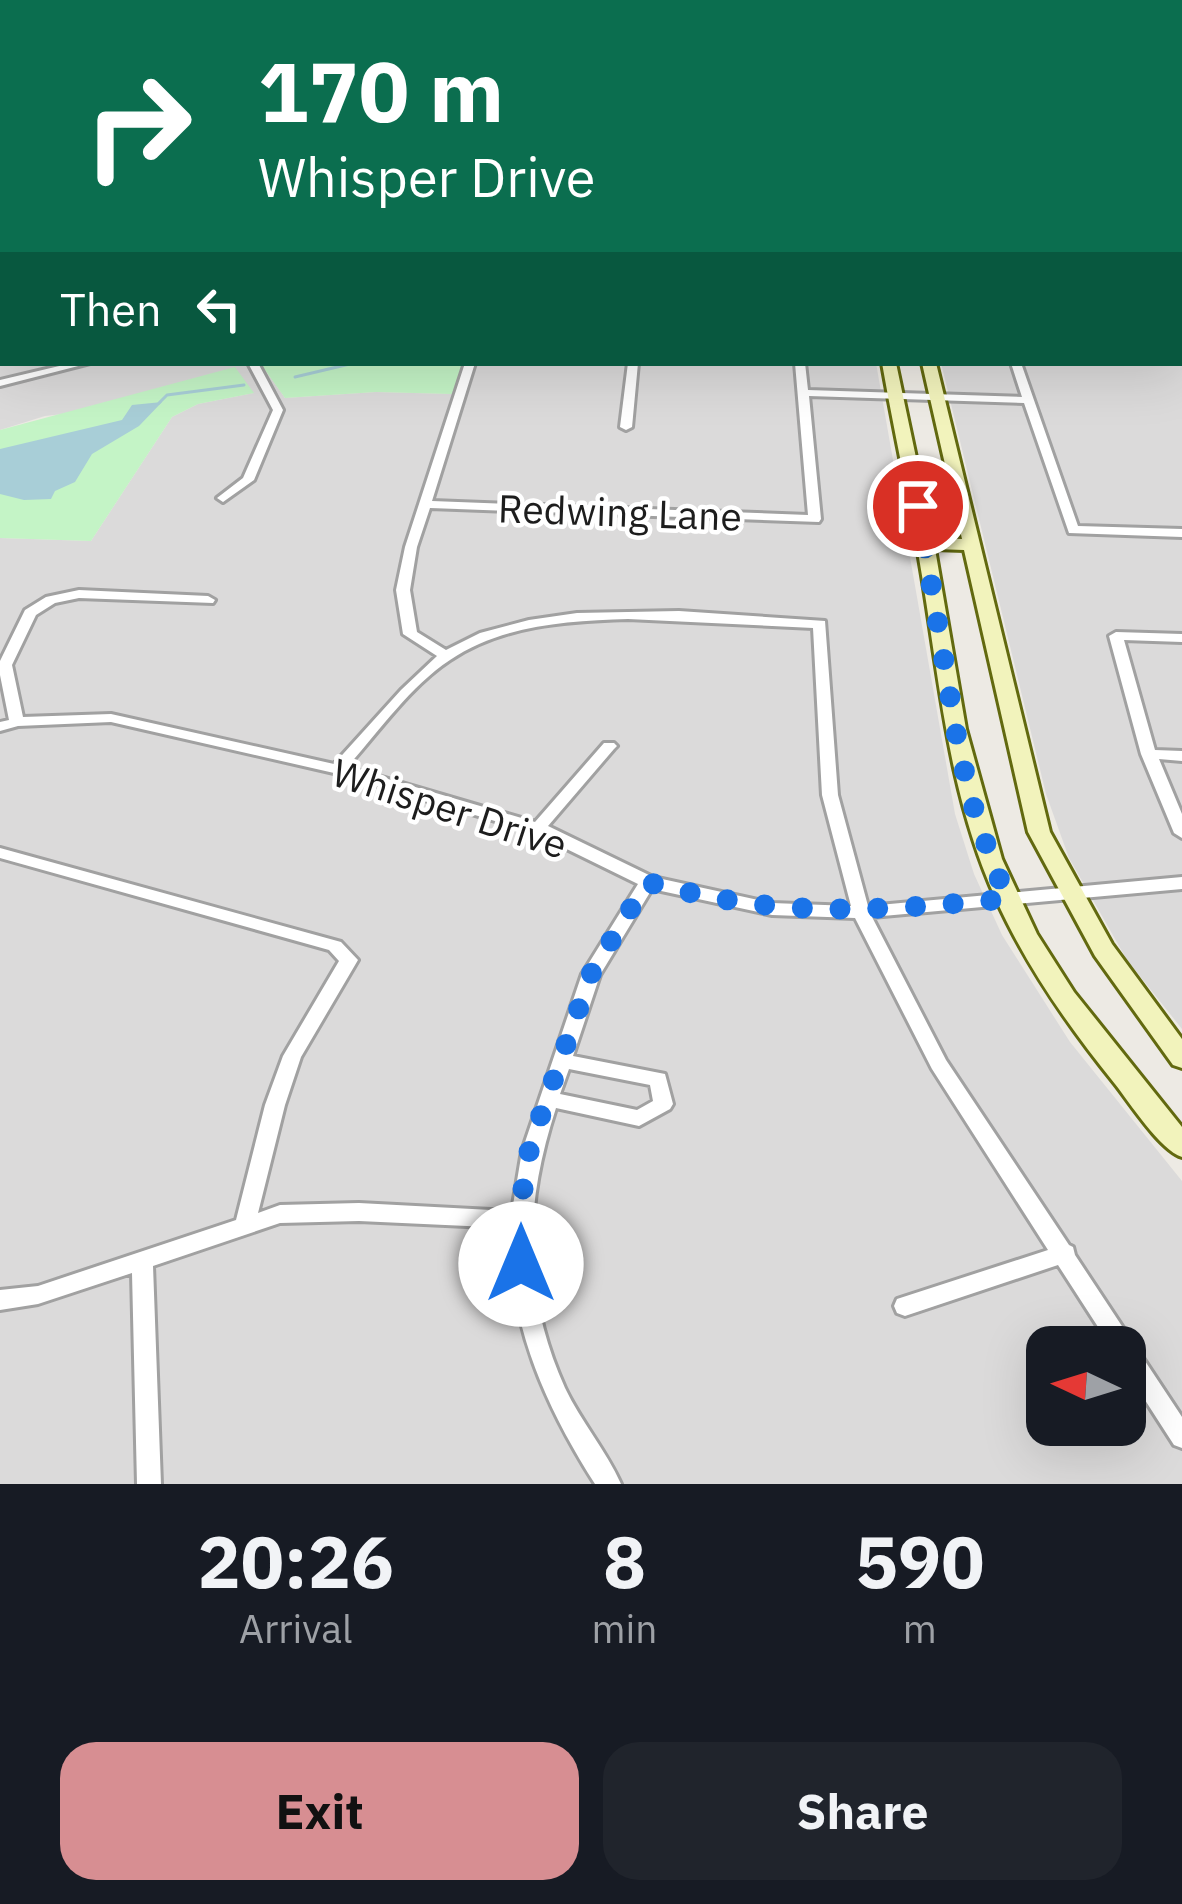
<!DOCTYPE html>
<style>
body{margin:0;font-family:"IBM Plex Sans",sans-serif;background:#20242c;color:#f1f3f6;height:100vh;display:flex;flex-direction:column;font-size:45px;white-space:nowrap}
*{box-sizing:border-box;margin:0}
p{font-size:39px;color:#9ea1a6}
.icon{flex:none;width:66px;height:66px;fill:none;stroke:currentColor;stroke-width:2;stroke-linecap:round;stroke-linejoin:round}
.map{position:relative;height:1484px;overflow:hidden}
.details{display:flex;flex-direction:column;background:#171b24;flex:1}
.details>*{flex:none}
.banner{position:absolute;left:0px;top:0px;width:1182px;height:366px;box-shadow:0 12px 48px #0002;background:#0b6e4f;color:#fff;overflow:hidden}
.needle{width:78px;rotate:274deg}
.controls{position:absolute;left:1026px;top:1326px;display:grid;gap:24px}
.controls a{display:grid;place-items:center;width:120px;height:120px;border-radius:24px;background:#171b24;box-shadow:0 12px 48px #0002;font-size:60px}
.pin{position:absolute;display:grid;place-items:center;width:102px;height:102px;color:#fff;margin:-51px;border:6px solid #fff;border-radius:50%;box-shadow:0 3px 12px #0007}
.me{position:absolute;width:132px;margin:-66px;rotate:0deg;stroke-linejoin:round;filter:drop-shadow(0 0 9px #0008)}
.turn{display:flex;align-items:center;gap:42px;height:252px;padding:0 60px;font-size:54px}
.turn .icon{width:156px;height:156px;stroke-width:2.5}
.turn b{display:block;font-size:84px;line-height:102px}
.then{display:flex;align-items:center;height:114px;padding:0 60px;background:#0003;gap:24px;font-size:45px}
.eta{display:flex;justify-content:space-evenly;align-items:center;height:204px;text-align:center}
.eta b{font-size:72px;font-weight:700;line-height:84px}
.action{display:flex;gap:24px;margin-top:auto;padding:24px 60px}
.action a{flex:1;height:138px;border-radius:36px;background:#d78e92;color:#111;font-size:48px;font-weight:700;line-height:138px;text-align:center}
.action a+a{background:#20242c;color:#f1f3f6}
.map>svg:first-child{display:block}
.residential{fill:#dbdada;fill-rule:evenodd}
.park{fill:#c4f4c6}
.water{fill:#a8ced7}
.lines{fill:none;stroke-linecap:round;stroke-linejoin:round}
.stream{stroke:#a8ced7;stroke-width:3}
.minor-casing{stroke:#a1a1a1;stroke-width:6}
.tertiary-casing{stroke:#a1a1a1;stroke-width:6}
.secondary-casing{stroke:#62690f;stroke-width:6}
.minor{fill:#fff;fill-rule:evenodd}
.tertiary{fill:#fff;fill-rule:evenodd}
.secondary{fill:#f2f3bc;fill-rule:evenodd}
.route{stroke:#1a73e8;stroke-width:21;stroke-dasharray:0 37.8}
.labels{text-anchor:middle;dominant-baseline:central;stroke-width:9;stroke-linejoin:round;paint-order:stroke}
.street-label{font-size:39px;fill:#1d1d1d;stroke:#fff}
</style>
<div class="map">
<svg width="1182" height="1484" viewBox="0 0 1182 1484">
<rect width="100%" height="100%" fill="#edeae4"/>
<g class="residential">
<path d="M 0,6 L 3,363 L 260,363 L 285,398 L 376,392 L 452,394 L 461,363 L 876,363 L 955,814 L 974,874 L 1002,935 L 1070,1042 L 1182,1181 L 1182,1484 L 0,1484 L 0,538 L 91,541 L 172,417 L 198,404 L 254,393 L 45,416 L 0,430 ZM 1047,1347 L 1125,1347 L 1125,1425 L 1047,1425 Z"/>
<path d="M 1179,206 L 1182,206 L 1182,1029 L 1127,960 L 1069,858 L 1046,794 L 941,363 L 1179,363 Z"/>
</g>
<g class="park">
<path d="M 260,363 L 461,363 L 464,364 L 452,394 L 376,392 L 285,398 Z"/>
<path d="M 235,367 L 254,393 L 198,404 L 172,417 L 91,541 L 0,538 L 0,430 Z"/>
</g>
<path class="water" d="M 162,402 L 139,426 L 92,454 L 75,482 L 55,491 L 51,499 L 24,500 L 0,494 L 0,449 L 122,420 L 132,405 Z"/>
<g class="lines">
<g class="stream">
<path d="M 295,377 L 354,363"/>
<path d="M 159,403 L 167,395 L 244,385"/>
</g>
<defs>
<g id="minor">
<path d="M 104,0 L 110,0 L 107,3 L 101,3 Z"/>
<path d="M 191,0 L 197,0 L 194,3 L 188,3 Z"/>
<path d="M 243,0 L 249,0 L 246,3 L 240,3 Z"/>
<path d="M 257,0 L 264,0 L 261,3 L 254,3 Z"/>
<path d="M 411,0 L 417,0 L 415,3 L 409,3 Z"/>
<path d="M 504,0 L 510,0 L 509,3 L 503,3 Z"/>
<path d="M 3,14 L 3,19 L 0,20 L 0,15 Z"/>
<path d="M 1179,22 L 1182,23 L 1182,27 L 1179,26 Z"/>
<rect x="1179" y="75" width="3" height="4"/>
<path d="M 3,79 L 3,84 L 0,85 L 0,80 Z"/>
<path d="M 1179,112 L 1182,113 L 1182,119 L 1179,118 Z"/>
<path d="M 0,114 L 3,115 L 3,119 L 0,118 Z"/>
<rect x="1179" y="129" width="3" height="4"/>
<rect x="0" y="161" width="3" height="6"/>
<path d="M 1179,210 L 1182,211 L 1182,218 L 1179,217 Z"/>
<rect x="1179" y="292" width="3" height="6"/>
<path d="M 0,343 L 3,344 L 3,353 L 0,352 Z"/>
<rect x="1179" y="352" width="3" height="6"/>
<path d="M 72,363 L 90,363 L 0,386 L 0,380 Z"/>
<path d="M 248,363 L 258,363 L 283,410 L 254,480 L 223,502 L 217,498 L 243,478 L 273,410 Z"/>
<path d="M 465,363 L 475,363 L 432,501 L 808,515 L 795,363 L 805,363 L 808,390 L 1022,397 L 1011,363 L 1021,363 L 1078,526 L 1182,529 L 1182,537 L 1069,533 L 1024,403 L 809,396 L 821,519 L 819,522 L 430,508 L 417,547 L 410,590 L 417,632 L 446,650 L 480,633 L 529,620 L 577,613 L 679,611 L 825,621 L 838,795 L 868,906 L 1182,877 L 1182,889 L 872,917 L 946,1060 L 1069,1245 L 1073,1247 L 1075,1255 L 1182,1417 L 1182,1448 L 1174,1445 L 1125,1369 L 1125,1347 L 1111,1347 L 1058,1265 L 905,1316 L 897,1313 L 894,1306 L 897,1299 L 1048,1250 L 932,1069 L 855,918 L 772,915 L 652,889 L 600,975 L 573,1056 L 665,1074 L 673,1104 L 670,1109 L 639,1126 L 556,1108 C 524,1206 522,1292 565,1388 C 581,1422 606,1450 621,1484 L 595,1484 C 546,1407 507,1322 511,1228 L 359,1221 L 280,1223 L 153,1266 L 161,1484 L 137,1484 L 132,1273 L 38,1304 L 0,1310 L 0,1290 L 38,1286 L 236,1220 L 265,1105 L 283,1056 L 339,961 L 329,950 L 0,858 L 0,848 L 341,942 L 358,960 L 301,1057 L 285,1105 L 258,1213 L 280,1205 L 359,1203 L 512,1211 L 522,1151 L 582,974 L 638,884 L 532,832 L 334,773 L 111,722 L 18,726 L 0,731 L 0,722 L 9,720 L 0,675 L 0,661 L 25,610 L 46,597 L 79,590 L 208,596 L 215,600 L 213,603 L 79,598 L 55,603 L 36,615 L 12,665 L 23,717 L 111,714 L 334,764 L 401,690 L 437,656 L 403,634 L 396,590 L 405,547 ZM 628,619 L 813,628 L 822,795 L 851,906 L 772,903 L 653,877 L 548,826 L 614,749 L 617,746 L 614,743 L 604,743 L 535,822 L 347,767 C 379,732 409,687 450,660 C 502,625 566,621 628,619 ZM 569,1069 L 650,1085 L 653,1101 L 637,1110 L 560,1094 Z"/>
<path d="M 628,363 L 638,363 L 632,427 L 626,430 L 620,427 Z"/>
<path d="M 1116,632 L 1182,634 L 1182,642 L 1124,640 L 1155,750 L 1182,751 L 1182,761 L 1159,759 L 1182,814 L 1182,838 L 1174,833 L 1141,754 L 1109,636 Z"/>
</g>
<path id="tertiary" d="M 1114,0 L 1123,0 L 1111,3 Z"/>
<g id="secondary">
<rect x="731" y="0" width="8" height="3"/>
<path d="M 1179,3 L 1182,4 L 1182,10 L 1179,9 Z"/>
<path d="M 882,363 L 896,363 L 933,538 L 962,539 L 922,363 L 936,363 L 1050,832 L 1112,944 L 1182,1039 L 1182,1068 L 1173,1065 L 1095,956 L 1028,832 L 964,550 L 935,549 L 966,729 L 1002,859 L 1037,934 L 1074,992 L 1182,1127 L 1182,1157 C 1160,1150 1130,1103 1115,1084 C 1069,1027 1026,966 996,899 C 946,789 939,670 918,552 C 907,489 893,426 882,363 Z"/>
</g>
</defs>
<use href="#minor" class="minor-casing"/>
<use href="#tertiary" class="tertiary-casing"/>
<use href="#secondary" class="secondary-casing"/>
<use href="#minor" class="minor"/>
<use href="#tertiary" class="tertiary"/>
<use href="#secondary" class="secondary"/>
</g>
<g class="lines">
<path class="route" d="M 521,1264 L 518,1220 L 530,1146 L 591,974 L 647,882 C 782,919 871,911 1007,899 L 977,820 L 959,750 L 918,506"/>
</g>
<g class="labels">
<g class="street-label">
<text transform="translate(620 512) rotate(2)">Redwing Lane</text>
<text transform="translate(450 808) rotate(18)">Whisper Drive</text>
</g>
</g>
</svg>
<div class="controls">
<a><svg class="needle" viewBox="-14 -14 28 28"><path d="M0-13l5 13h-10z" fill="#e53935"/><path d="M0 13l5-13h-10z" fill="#9ea1a6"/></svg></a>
</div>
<div class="pin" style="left:918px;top:506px;background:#d93025"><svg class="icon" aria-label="arrive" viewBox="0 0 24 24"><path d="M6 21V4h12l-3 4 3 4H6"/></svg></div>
<svg class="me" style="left:521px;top:1264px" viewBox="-20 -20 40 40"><circle r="19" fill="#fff"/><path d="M0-13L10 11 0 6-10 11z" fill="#1a73e8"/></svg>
<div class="banner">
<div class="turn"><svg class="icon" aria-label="right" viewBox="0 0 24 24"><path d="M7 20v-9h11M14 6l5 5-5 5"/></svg><div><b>170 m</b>Whisper Drive</div></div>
<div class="then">Then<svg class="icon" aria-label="left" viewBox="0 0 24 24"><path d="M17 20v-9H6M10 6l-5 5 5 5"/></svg></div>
</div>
</div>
<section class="details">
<div class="eta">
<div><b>20:26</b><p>Arrival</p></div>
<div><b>8</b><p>min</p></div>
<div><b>590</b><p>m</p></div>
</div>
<div class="action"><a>Exit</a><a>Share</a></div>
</section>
